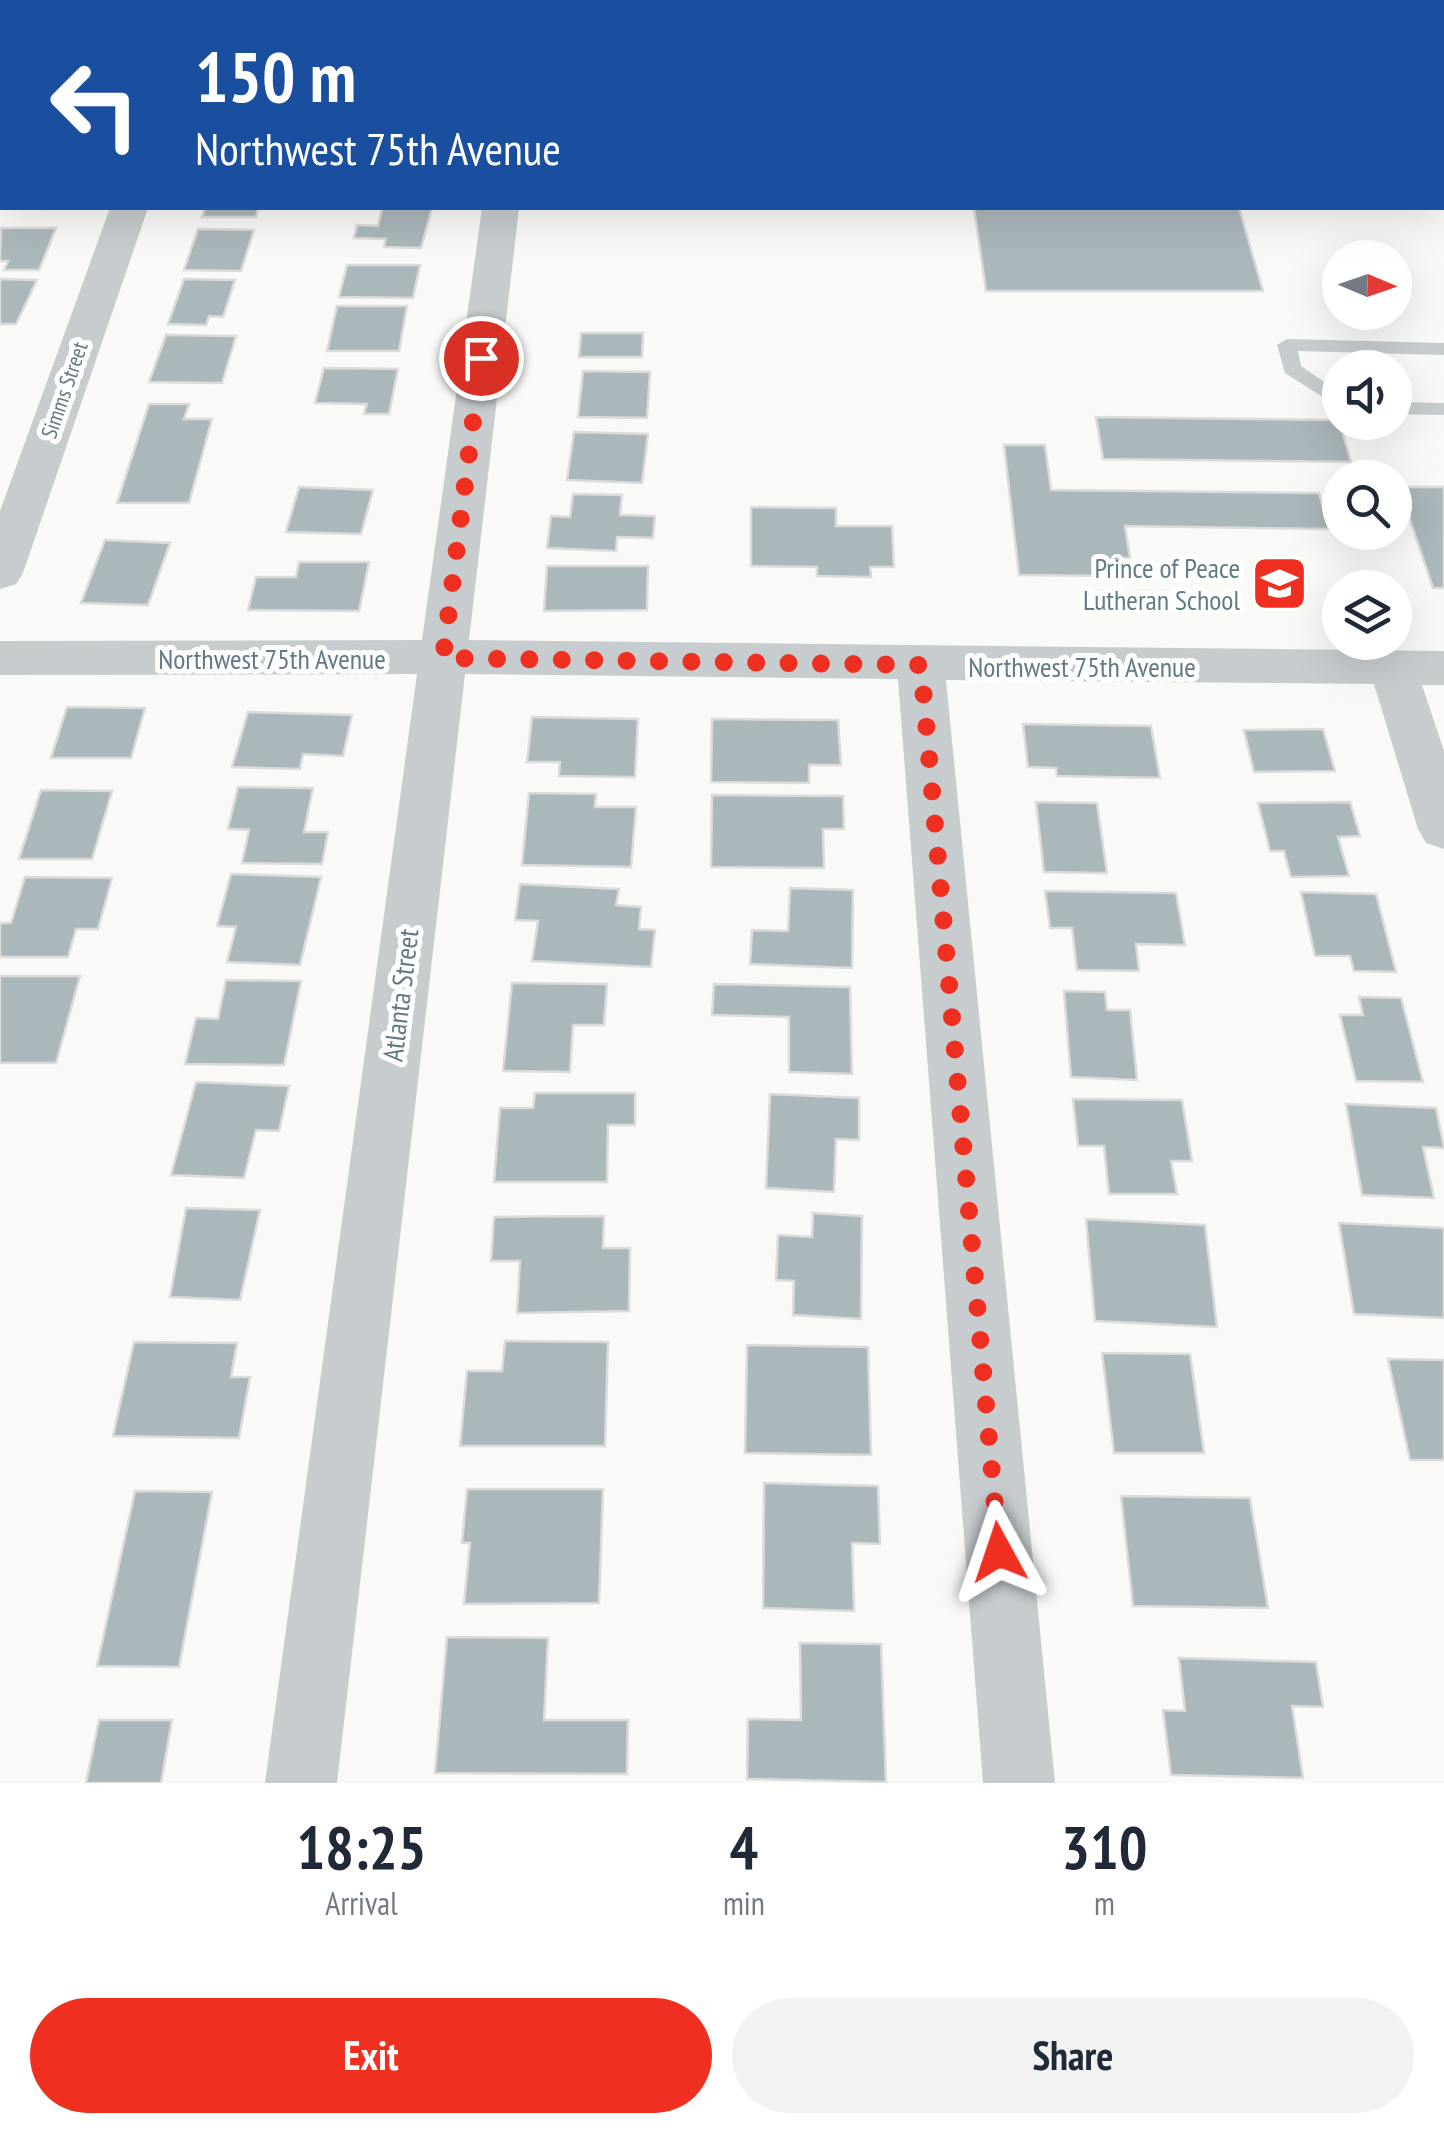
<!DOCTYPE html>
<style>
body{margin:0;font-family:"PT Sans Narrow",sans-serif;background:#f2f2f3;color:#1f2937;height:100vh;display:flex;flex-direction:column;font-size:38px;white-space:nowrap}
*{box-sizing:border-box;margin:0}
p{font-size:32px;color:#747a83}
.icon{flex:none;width:55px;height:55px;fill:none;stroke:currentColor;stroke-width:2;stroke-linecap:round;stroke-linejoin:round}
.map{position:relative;height:1783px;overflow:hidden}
.details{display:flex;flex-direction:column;background:#fff;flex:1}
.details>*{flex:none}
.top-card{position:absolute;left:0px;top:0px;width:1445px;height:210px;box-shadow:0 10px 40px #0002;background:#1a4fa0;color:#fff;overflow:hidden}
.needle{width:65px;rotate:92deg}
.buttons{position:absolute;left:1322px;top:240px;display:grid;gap:20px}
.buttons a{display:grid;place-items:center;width:90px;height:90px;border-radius:50%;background:#fff;box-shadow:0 10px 40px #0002;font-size:50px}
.pin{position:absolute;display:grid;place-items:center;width:85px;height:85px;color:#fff;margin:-42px;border:5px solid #fff;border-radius:50%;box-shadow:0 2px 10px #0007}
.me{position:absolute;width:110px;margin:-55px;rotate:355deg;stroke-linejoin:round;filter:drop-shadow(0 0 8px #0008)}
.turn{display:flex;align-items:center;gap:35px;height:210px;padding:0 30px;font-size:45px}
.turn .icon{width:130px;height:130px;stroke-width:2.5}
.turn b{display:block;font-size:70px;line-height:85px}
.eta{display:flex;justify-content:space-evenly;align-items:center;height:170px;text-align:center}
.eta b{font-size:60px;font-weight:600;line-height:70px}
.button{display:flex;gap:20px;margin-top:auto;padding:20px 30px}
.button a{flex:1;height:115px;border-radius:60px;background:#ef3021;color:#fff;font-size:40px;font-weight:600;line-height:115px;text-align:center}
.button a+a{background:#f2f2f3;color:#1f2937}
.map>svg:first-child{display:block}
.building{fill:#aab7bb;stroke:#dbdbd9;stroke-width:2.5}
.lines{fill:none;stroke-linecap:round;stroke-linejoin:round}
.secondary-casing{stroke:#b6bfc2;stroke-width:3}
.lane{fill:#c7cccf;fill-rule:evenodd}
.street{fill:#c7cccf;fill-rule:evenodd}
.secondary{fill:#fff;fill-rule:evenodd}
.route{stroke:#ef3021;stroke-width:18;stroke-dasharray:0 32.4}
.labels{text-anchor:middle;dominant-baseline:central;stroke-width:10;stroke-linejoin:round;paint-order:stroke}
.far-street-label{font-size:22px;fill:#627a84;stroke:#fff}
.poi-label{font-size:28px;fill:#627a84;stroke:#fff;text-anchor:end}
.street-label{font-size:28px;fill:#627a84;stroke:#fff}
</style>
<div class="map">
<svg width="1444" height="1783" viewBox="0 0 1444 1783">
<rect width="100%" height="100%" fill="#f9f9f7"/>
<g class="building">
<path d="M 205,208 L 258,208 L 256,217 L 202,217 Z"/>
<path d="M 382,208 L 432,208 L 421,248 L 384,247 L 386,239 L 354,238 L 357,225 L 378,226 Z"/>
<path d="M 974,208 L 1239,208 L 1263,291 L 986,291 Z"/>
<path d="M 1,228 L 56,228 L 39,270 L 4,270 L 8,261 L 0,261 Z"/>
<path d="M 198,229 L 254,230 L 241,271 L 184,270 Z"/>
<path d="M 347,265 L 420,265 L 413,298 L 339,297 Z"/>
<path d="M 0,279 L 37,280 L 16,324 L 0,324 Z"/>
<path d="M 184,279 L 235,280 L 223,317 L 209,316 L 206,325 L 168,324 Z"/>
<path d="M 337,306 L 407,306 L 399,351 L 327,351 Z"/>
<path d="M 581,333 L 643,333 L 642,357 L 579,357 Z"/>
<path d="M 166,335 L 236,336 L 222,383 L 149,382 Z"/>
<path d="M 324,368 L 398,369 L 389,414 L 364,414 L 367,404 L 315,403 Z"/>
<path d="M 583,371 L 650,372 L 647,418 L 578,417 Z"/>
<path d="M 149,404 L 189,404 L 184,419 L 212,419 L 189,503 L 117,503 Z"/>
<path d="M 1096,417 L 1339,420 L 1351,462 L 1103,459 Z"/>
<path d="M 574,432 L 648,434 L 642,483 L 567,480 Z"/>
<path d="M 1004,445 L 1045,445 L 1051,490 L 1319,493 L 1329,529 L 1125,526 L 1130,558 L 1118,558 L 1121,576 L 1019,575 Z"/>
<path d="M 299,487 L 373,490 L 361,534 L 286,532 Z"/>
<path d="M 1399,487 L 1444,487 L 1444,588 L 1433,588 Z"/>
<path d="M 573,494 L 622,495 L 620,515 L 655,516 L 653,538 L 617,537 L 616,551 L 547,548 L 551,516 L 570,517 Z"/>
<path d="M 751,507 L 836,508 L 836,526 L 892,526 L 894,567 L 870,567 L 871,577 L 817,576 L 817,567 L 751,566 Z"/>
<path d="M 105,540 L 170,543 L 148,605 L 81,603 Z"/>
<path d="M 299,562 L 369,562 L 359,611 L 248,610 L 256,577 L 296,577 Z"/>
<path d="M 547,566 L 648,566 L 647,610 L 544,611 Z"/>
<path d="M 67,707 L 145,708 L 131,758 L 51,758 Z"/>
<path d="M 248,712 L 352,715 L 343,756 L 303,754 L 300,769 L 232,767 Z"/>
<path d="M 532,717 L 638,719 L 635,777 L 559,776 L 560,762 L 527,762 Z"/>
<path d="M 712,719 L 838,720 L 841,765 L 809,765 L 809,783 L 711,782 Z"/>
<path d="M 1023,724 L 1151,726 L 1160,778 L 1057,776 L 1056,768 L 1028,767 Z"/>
<path d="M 1323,729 L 1335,771 L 1254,772 L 1244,730 Z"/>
<path d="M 238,787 L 313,788 L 304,832 L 328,832 L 322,864 L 242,863 L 249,830 L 228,829 Z"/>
<path d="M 41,790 L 112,791 L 92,859 L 19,859 Z"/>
<path d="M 529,793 L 596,794 L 595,807 L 636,807 L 631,867 L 522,865 Z"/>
<path d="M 712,795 L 843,796 L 844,829 L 823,829 L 824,868 L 711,867 Z"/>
<path d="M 1036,802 L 1097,803 L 1107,873 L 1044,872 Z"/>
<path d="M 1350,802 L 1360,836 L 1338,837 L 1349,876 L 1291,877 L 1284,851 L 1270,851 L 1258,803 Z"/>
<path d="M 231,874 L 321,877 L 300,965 L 227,962 L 236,927 L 217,926 Z"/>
<path d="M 25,877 L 112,878 L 98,929 L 76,929 L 68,957 L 0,957 L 0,923 L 11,923 Z"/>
<path d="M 520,884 L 619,889 L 616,905 L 641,907 L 639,929 L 655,930 L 651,967 L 532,961 L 538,921 L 515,920 Z"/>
<path d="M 790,888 L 853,890 L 852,968 L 750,964 L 752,930 L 788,931 Z"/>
<path d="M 1045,891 L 1176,893 L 1185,945 L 1136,944 L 1139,971 L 1077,970 L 1072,928 L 1050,928 Z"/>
<path d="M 1301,892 L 1376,894 L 1396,972 L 1354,971 L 1350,956 L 1315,956 Z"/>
<path d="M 0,976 L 80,976 L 56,1063 L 0,1063 Z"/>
<path d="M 226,980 L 301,981 L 284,1065 L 185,1064 L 196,1018 L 218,1019 Z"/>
<path d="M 512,983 L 607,984 L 604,1025 L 573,1025 L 570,1072 L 503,1071 Z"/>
<path d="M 714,984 L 850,987 L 852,1074 L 789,1072 L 789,1017 L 712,1015 Z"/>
<path d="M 1064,991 L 1105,992 L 1107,1010 L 1130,1010 L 1137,1080 L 1071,1077 Z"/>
<path d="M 1359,997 L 1401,998 L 1423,1082 L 1356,1081 L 1340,1015 L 1363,1015 Z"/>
<path d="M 196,1082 L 289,1086 L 279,1131 L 256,1130 L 244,1178 L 171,1175 Z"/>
<path d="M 535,1093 L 635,1093 L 635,1125 L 608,1125 L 607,1182 L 494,1182 L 500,1108 L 533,1108 Z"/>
<path d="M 770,1094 L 859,1098 L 859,1140 L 836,1139 L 834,1192 L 766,1188 Z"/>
<path d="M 1073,1099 L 1182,1100 L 1192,1161 L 1171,1161 L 1177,1194 L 1109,1194 L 1104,1146 L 1078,1146 Z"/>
<path d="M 1346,1104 L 1436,1108 L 1444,1148 L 1423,1147 L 1434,1198 L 1362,1195 Z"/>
<path d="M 186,1208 L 260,1210 L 240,1300 L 170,1297 Z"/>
<path d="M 813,1213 L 862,1216 L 861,1319 L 793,1315 L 794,1281 L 776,1280 L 778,1235 L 812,1237 Z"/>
<path d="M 604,1216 L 603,1248 L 630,1248 L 629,1311 L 517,1313 L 520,1261 L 491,1261 L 494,1217 Z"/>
<path d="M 1086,1219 L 1205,1225 L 1217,1327 L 1095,1321 Z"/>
<path d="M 1339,1223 L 1444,1228 L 1444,1318 L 1354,1314 Z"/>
<path d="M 505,1341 L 608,1342 L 605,1446 L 460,1446 L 467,1371 L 502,1371 Z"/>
<path d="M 134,1342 L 237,1343 L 231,1377 L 250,1377 L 239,1438 L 113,1436 Z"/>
<path d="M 747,1345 L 868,1347 L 871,1455 L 745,1453 Z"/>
<path d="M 1102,1353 L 1190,1354 L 1204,1453 L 1114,1453 Z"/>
<path d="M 1388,1359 L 1444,1360 L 1444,1460 L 1410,1460 Z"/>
<path d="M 764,1483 L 878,1486 L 880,1544 L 852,1543 L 854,1611 L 763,1608 Z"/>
<path d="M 467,1489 L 603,1489 L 599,1603 L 464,1604 L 470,1543 L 462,1543 Z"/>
<path d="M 135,1491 L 212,1492 L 179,1667 L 97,1666 Z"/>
<path d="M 1121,1496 L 1250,1498 L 1268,1608 L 1133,1606 Z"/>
<path d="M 447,1637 L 548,1638 L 544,1720 L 628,1720 L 627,1774 L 435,1773 Z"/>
<path d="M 800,1643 L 881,1644 L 886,1782 L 747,1779 L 748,1719 L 801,1720 Z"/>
<path d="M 1179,1658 L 1316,1662 L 1323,1707 L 1292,1706 L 1303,1778 L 1171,1775 L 1163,1710 L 1185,1711 Z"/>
<path d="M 99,1720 L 172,1720 L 161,1783 L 86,1783 Z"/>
</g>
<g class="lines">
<defs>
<g id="secondary">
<path d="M 1284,0 L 1320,0 L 1321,2 L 1286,2 Z"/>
<rect x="1442" y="104" width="2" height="24"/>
</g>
</defs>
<use href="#secondary" class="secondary-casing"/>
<g class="lane">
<path d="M 1444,172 L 1444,183 L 1442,183 L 1442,172 Z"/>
<path d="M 1287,339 L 1444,343 L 1444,355 L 1298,351 L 1301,366 L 1340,393 L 1340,408 L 1285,373 L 1277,345 Z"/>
<path d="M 1395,402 L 1444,403 L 1444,415 L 1395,414 Z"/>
</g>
<g class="street">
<rect x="0" y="34" width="2" height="20"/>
<rect x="1442" y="54" width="2" height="20"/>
<path d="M 110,208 L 148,208 L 23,573 L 16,584 L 0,589 L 0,511 Z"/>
<path d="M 482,208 L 519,208 L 469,640 L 1444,651 L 1444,685 L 1422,685 L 1444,751 L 1444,849 L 1426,843 L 1418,829 L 1374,684 L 946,680 L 1055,1783 L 983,1783 L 898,679 L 465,674 L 337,1783 L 265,1783 L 417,674 L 0,675 L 0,641 L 422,640 Z"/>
</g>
<use href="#secondary" class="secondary"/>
</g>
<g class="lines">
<path class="route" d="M 481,358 L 443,658 L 921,665 L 999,1552"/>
</g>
<defs>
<symbol id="school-square" viewBox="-11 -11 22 22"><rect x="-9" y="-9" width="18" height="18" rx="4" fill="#ef3021" stroke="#fff"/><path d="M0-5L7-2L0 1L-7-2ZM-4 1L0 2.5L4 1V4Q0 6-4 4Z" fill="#fff"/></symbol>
</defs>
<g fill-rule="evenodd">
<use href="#school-square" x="1248" y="552" width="63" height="63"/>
</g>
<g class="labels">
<g class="far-street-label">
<text transform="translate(64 390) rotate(-71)">Simms Street</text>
</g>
<g class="poi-label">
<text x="1240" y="567">Prince of Peace<tspan x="1240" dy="32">Lutheran School</tspan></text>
</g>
<g class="street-label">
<text x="272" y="658">Northwest 75th Avenue</text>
<text x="1082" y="666">Northwest 75th Avenue</text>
<text transform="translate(400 995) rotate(-83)">Atlanta Street</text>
</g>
</g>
</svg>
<div class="buttons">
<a><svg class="needle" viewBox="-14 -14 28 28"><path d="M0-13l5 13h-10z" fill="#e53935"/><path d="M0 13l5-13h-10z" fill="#747a83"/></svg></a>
<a><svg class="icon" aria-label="sound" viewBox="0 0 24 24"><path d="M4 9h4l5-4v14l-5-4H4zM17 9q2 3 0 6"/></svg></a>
<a><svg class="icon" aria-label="search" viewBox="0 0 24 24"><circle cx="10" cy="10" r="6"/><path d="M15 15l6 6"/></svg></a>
<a><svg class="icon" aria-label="layers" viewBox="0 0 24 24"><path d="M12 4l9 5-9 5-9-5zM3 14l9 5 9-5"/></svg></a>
</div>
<div class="pin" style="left:481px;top:358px;background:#d93025"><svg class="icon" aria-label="arrive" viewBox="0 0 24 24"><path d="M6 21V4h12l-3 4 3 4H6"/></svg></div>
<svg class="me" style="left:999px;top:1552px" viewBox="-20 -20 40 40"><path d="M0-17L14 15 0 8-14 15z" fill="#ef3021" stroke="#fff" stroke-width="4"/></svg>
<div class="top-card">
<div class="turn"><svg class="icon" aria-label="left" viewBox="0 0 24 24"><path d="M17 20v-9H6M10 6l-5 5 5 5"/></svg><div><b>150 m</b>Northwest 75th Avenue</div></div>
</div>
</div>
<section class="details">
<div class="eta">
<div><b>18:25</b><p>Arrival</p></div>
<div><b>4</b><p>min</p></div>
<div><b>310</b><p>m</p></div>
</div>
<div class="button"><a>Exit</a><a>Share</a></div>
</section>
